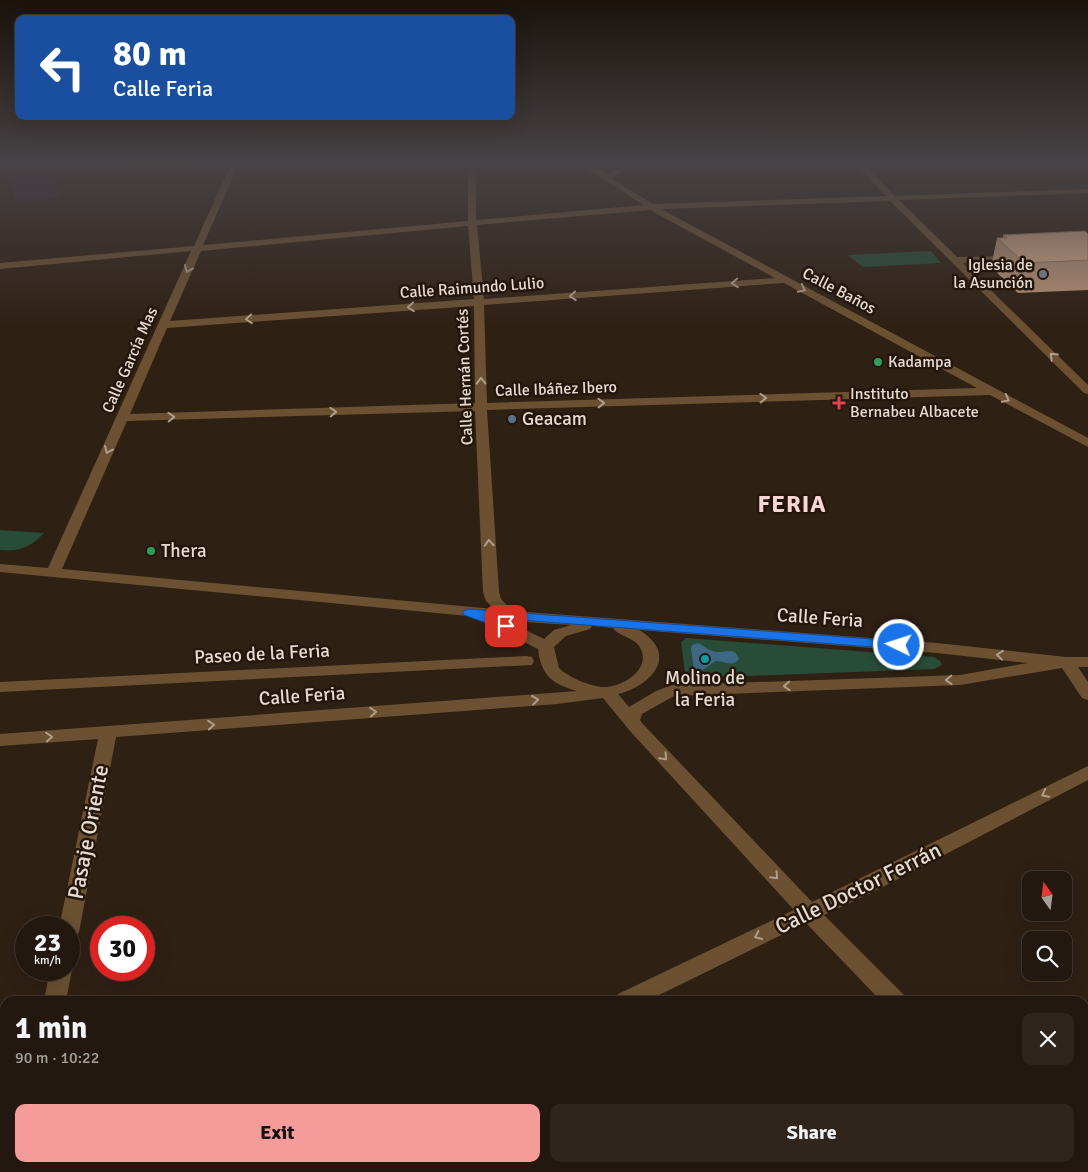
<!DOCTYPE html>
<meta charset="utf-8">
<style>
body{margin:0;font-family:Signika,sans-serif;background:#2f251d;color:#f1f3f6;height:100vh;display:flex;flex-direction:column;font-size:19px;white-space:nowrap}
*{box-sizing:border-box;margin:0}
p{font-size:16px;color:#a3a09e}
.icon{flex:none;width:28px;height:28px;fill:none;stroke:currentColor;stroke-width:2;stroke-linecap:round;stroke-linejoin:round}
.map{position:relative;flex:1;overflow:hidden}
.details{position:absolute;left:0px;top:996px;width:1089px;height:176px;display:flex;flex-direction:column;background:#23180f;border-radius:15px 15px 0 0;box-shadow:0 5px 20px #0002,0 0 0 1px #40372f}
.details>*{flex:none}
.top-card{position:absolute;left:15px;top:15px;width:500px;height:105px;border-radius:10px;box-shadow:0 5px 20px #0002,0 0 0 1px #40372f;background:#1a4fa0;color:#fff;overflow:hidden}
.needle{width:32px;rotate:346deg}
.controls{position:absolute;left:1022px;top:871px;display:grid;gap:10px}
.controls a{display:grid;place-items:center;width:50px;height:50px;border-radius:10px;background:#23180f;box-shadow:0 5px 20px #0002,0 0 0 1px #40372f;font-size:25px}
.speed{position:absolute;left:15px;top:916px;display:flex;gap:10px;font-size:25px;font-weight:700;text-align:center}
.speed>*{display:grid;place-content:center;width:65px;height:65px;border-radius:50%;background:#23180f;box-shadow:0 5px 20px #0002,0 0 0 1px #40372f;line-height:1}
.speed small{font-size:12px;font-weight:400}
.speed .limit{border:8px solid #d22;background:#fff;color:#111}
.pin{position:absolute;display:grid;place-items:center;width:42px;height:42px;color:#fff;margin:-21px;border-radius:10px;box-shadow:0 2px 8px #0006}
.me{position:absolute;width:55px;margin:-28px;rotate:274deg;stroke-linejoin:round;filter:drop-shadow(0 0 4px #0008)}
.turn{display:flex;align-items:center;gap:18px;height:105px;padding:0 15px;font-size:22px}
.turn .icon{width:65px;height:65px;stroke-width:2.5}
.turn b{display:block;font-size:35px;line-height:42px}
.round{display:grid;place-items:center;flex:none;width:52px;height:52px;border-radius:10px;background:#2f251d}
.overview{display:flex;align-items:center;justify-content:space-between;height:85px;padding:0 15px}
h1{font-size:30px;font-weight:700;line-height:38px}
.action{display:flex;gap:10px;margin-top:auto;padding:10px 15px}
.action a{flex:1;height:58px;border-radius:10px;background:#f59b9a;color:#111;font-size:20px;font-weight:700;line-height:58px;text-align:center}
.action a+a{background:#2f251d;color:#f1f3f6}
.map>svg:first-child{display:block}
.education{fill:#35252e}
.green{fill:#284c38}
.water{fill:#3e6784}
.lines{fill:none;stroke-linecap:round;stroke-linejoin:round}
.street{fill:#6b5132;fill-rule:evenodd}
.wall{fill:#b59076}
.building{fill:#d3a889;stroke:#947660}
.oneway{stroke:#af9d8b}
.route{fill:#1a73e8;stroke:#114b97}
.worship-dot{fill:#6b7280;stroke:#25160b;stroke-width:2}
.leisure-dot{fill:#2e9e5b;stroke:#25160b;stroke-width:2}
.health-dot{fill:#e0444e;stroke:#25160b;stroke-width:2}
.service-dot{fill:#5c6f8a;stroke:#25160b;stroke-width:2}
.culture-dot{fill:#0f9aa8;stroke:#25160b;stroke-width:2}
.labels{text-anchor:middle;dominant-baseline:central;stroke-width:5;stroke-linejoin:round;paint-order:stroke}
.far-poi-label{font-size:16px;fill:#e6dbd3;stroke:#25160b;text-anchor:start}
.far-street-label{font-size:16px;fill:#e6dbd3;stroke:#25160b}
.poi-label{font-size:19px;fill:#e6dbd3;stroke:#25160b;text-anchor:start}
.street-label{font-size:19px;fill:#e6dbd3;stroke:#25160b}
.near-street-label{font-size:22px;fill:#e6dbd3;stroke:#25160b}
.district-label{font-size:24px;font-weight:bold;letter-spacing:1px;fill:#f9d6d5;stroke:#25160b}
</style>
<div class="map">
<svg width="1088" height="1172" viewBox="0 0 1088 1172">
<rect width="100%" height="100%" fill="#2f2014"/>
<path class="education" d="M 53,173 L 59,197 L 15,203 L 9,174 Z"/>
<g class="green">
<path d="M 931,251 L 941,263 L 863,267 L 848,255 Z"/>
<path d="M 0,530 L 44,533 C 31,547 19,552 0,550 Z"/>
<path d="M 686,638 L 934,657 L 940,661 L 942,665 L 934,669 L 693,678 L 685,673 L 681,642 Z"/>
</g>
<path class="water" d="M 698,643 C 705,646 710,652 717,652 C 727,653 734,646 739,659 C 732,668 726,661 716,661 L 701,671 L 694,669 L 691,649 L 692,645 Z"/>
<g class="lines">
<g class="street">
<path d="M 3,161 L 9,161 L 21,168 L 232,161 L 328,161 L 324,163 L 238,166 L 203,245 L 468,221 L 468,161 L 476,161 L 476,220 L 643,205 L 576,161 L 585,161 L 606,174 L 633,161 L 642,161 L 611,178 L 653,204 L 886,196 L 853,161 L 861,161 L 895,196 L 1088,189 L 1088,193 L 899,200 L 957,257 L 1016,256 L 1018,258 L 1013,261 L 963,263 L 1088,385 L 1088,394 L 1084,393 L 890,201 L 661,209 L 1088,438 L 1088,447 L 990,395 L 487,410 L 499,592 L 501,599 L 513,611 L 937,643 L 1066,657 L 1088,657 L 1088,667 L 1078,667 L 1088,682 L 1088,700 L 1082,698 L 1062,668 L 960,685 L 674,696 L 642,714 L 640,720 L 642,723 L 812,902 L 1088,766 L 1088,780 L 871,893 L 824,915 L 903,994 L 906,1001 L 881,1001 L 806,923 L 647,1001 L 615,1001 L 618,994 L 794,910 L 630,731 L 603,698 L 557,704 L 116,737 L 79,932 L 76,938 L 69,941 L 69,928 L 59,928 L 98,739 L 0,746 L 0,734 L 577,691 C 552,684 541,675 538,649 L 481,621 L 479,617 L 0,572 L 0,564 L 48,568 L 191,251 L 0,269 L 0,263 L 194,246 L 230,166 L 20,172 L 3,165 ZM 650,210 L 775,278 L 484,299 L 477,225 ZM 468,226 L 474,299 L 170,321 L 201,251 ZM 784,283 L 977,388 L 487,403 L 484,305 ZM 474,306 L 475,403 L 130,414 L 167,328 ZM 475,411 L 483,592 L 486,601 L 494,609 L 62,569 L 127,421 ZM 503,619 L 510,621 L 571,625 L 554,630 L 544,639 ZM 592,626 L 613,628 C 620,638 638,637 642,652 C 648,672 621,687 604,687 C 591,687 568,677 559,668 L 554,647 L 566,636 L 590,629 ZM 639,630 L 937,653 L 1028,663 L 960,675 L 672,685 L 656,691 L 629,707 L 618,694 C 653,685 679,654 639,630 Z"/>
<path d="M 1019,161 L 1040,161 L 1088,166 L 1088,170 L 1023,163 Z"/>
<path d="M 526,656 L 532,657 L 534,661 L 532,665 L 0,692 L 0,682 Z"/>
<path d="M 69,964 L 72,970 L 66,1001 L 44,1001 L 50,970 L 69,970 Z"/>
<path d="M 10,1168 L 36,1168 L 35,1172 L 9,1172 Z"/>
<path d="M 255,1168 L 289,1168 L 287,1172 L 253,1172 Z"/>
<path d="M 562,1168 L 590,1168 L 592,1172 L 564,1172 Z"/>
<path d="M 1046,1168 L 1074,1168 L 1076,1172 L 1048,1172 Z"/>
</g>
</g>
<g class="wall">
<path d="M 728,161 L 782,161 L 779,163 L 728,164 Z"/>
<path d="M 1088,234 L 1088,290 L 1018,293 L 991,267 L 997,238 L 1003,238 L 1003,235 Z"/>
</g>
<path class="building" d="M 1085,231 L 1088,234 L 1088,260 L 1025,263 L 997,238 L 1007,238 L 1003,235 Z"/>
<defs><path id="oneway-chevron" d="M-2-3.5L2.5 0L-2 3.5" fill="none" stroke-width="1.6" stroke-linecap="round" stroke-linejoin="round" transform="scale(1.25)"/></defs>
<g class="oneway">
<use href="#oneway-chevron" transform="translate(188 269) rotate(114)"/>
<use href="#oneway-chevron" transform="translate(735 283) rotate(176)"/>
<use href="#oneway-chevron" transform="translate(802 289) rotate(28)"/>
<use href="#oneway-chevron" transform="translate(573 296) rotate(176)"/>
<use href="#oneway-chevron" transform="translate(411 307) rotate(176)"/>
<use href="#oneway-chevron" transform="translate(249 319) rotate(176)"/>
<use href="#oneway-chevron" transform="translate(1053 356) rotate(-136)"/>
<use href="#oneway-chevron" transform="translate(481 381) rotate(-91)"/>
<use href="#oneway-chevron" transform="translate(763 398) rotate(-2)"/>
<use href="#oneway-chevron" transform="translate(1006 399) rotate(28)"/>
<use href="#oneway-chevron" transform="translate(601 403) rotate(-2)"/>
<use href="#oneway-chevron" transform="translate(333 412) rotate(-2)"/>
<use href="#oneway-chevron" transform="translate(171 417) rotate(-2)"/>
<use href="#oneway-chevron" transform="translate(108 450) rotate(114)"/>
<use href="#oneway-chevron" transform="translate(489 543) rotate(-93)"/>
<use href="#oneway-chevron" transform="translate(1000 655) rotate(-174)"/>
<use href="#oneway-chevron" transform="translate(949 680) rotate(178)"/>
<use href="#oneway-chevron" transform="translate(787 686) rotate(178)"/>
<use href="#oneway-chevron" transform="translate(535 700) rotate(-6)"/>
<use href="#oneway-chevron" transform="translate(373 712) rotate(-4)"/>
<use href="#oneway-chevron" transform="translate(211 725) rotate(-4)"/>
<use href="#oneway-chevron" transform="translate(49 737) rotate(-4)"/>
<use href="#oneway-chevron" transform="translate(664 757) rotate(47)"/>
<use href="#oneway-chevron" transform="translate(1045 794) rotate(153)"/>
<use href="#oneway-chevron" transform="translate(775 876) rotate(47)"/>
<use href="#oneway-chevron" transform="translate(758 936) rotate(155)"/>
</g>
<linearGradient id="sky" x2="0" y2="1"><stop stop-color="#1a120b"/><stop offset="0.5" stop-color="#474245"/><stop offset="1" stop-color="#474245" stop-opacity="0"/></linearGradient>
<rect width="1088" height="325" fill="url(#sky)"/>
<path class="route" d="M 468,609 L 899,641 L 905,645 L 899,649 L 494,618 L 510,624 L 512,626 L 506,630 L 464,615 L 462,612 Z"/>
<circle class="worship-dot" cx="1043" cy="274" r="5"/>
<g class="leisure-dot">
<circle cx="878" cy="362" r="5"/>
<circle cx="151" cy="551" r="5"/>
</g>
<path class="health-dot" d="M836.5 395.5h5v5h5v5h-5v5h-5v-5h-5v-5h5z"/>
<circle class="service-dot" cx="512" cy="419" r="5"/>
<circle class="culture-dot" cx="705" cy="659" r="5"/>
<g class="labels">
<g class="far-poi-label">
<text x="1033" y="265" text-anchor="end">Iglesia de<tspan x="1033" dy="18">la Asunción</tspan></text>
<text x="888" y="362">Kadampa</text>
<text x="850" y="394">Instituto<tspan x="850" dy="18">Bernabeu Albacete</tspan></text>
</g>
<g class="far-street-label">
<text transform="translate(472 288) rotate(-4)">Calle Raimundo Lulio</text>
<text transform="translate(839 291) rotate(28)">Calle Baños</text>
<text transform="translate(130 360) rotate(-66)">Calle García Mas</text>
<text transform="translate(465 377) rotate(-92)">Calle Hernán Cortés</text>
<text transform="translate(556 389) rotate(-2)">Calle Ibáñez Ibero</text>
</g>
<g class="poi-label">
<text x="522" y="419">Geacam</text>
<text x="161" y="551">Thera</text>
<text x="705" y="678" text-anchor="middle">Molino de<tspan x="705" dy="22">la Feria</tspan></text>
</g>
<g class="street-label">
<text transform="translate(820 618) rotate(4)">Calle Feria</text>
<text transform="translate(262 654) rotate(-3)">Paseo de la Feria</text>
<text transform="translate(302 696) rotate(-4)">Calle Feria</text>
</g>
<g class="near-street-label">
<text transform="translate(88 832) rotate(-79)">Pasaje Oriente</text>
<text transform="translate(858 888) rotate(-26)">Calle Doctor Ferrán</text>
</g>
<g class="district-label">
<text x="792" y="504">FERIA</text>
</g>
</g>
</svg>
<div class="controls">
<a><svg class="needle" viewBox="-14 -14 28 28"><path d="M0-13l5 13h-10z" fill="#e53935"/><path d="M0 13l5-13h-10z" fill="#a3a09e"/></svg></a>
<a><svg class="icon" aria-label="search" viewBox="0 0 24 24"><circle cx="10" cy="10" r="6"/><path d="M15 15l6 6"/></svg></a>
</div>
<div class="speed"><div>23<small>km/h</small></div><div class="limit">30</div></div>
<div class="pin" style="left:506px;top:626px;background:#d93025"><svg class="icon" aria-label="arrive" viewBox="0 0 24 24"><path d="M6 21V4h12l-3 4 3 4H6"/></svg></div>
<svg class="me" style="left:899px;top:645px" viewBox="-20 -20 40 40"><circle r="17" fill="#1a73e8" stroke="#fff" stroke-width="3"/><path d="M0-11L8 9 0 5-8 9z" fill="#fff"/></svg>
<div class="top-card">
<div class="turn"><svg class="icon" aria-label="left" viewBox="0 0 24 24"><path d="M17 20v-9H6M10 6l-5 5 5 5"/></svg><div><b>80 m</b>Calle Feria</div></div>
</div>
<section class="details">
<div class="overview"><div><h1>1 min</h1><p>90 m · 10:22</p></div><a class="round"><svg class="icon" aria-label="close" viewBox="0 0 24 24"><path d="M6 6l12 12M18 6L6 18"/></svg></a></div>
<div class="action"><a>Exit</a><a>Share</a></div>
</section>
</div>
